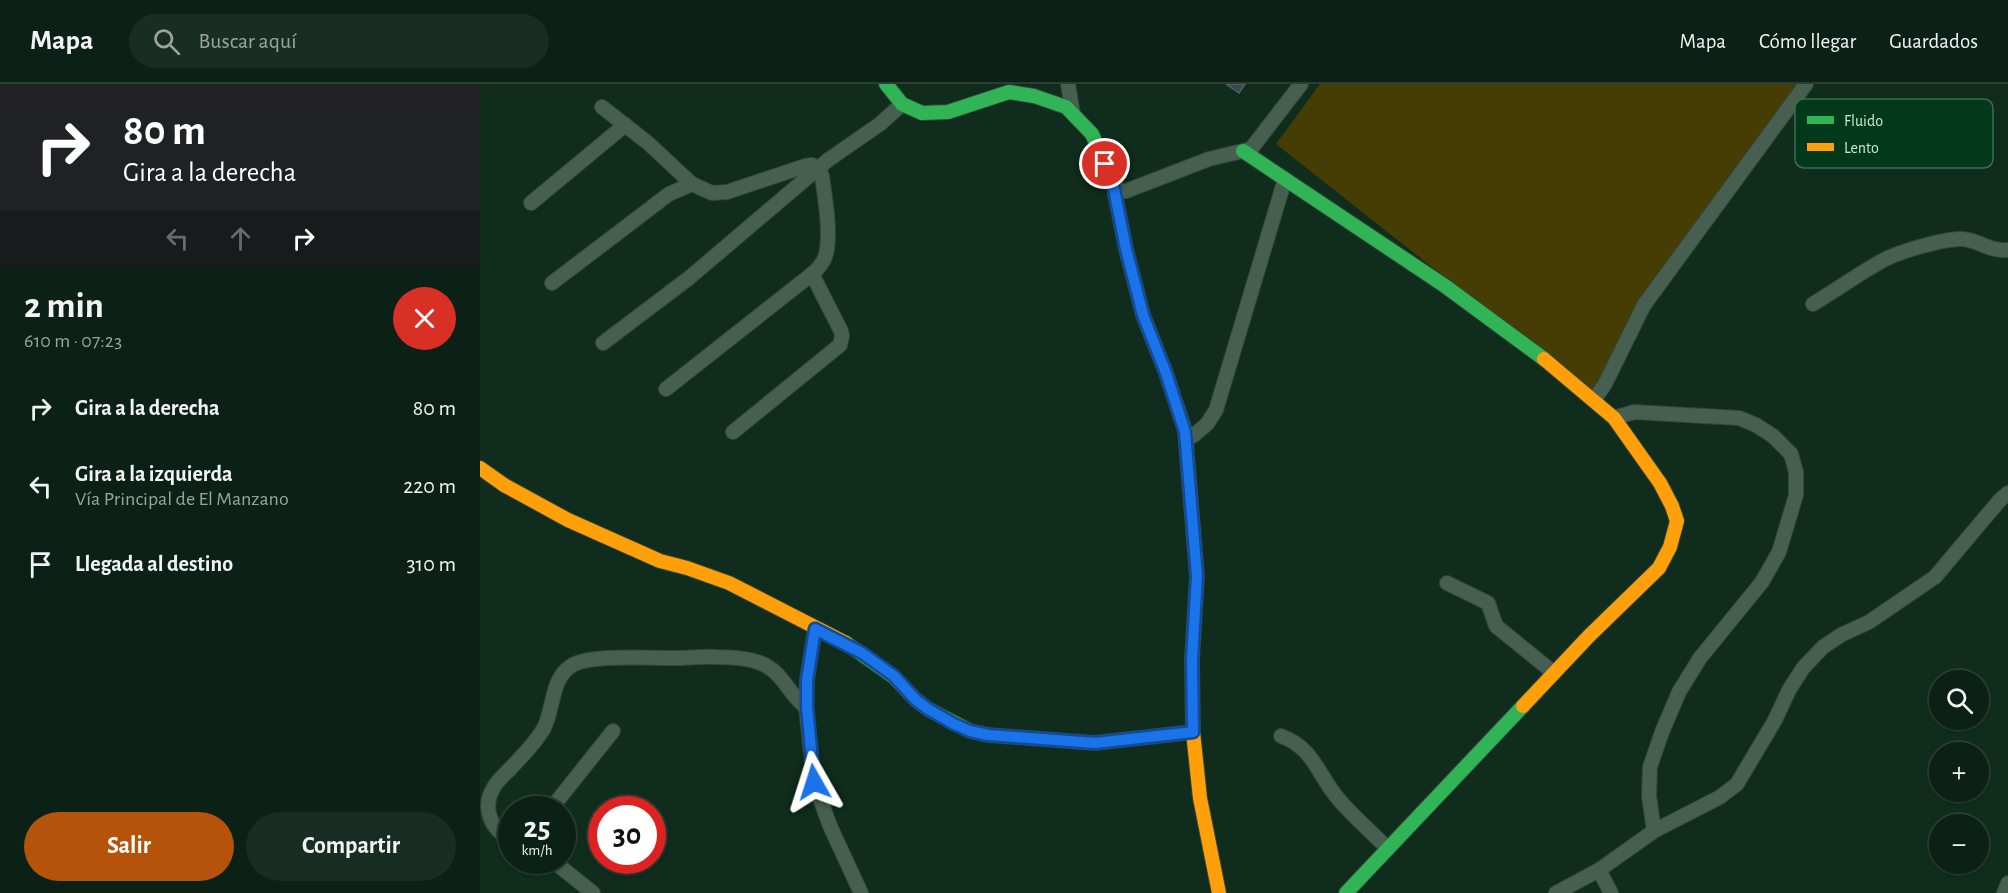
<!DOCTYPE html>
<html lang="es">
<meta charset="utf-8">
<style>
body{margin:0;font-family:"Alegreya Sans",sans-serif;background:#192e22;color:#f1f3f6;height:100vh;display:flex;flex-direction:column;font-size:22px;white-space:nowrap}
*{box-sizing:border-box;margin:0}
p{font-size:20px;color:#9aa3a0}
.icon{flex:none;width:33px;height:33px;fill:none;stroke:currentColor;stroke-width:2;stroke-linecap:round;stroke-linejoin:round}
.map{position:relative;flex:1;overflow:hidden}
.details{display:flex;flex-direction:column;background:#0b2115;width:480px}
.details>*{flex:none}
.banner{background:#202124;color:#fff;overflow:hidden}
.tools{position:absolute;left:1449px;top:586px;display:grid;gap:12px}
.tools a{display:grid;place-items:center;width:60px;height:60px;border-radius:50%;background:#0b2115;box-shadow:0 2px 4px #0004,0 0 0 2px #2b3e34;font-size:30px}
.speed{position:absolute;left:18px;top:712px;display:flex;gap:12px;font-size:30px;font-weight:700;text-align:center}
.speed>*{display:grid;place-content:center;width:78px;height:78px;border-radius:50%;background:#0b2115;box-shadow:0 2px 4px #0004,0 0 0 2px #2b3e34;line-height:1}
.speed small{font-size:15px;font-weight:400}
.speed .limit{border:9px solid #d22;background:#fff;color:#111}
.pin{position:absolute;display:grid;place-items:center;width:51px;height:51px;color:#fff;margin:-26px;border:3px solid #fff;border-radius:50%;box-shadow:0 2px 6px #0007}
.me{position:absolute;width:66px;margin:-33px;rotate:354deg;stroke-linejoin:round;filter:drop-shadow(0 0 4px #0008)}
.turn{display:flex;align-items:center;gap:21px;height:126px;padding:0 24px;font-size:27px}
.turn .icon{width:78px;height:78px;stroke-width:2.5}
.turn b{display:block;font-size:42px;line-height:51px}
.lanes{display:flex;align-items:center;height:57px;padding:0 24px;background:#0003;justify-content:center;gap:30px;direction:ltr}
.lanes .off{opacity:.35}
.round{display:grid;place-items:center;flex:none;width:63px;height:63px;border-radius:32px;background:#192e22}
.headline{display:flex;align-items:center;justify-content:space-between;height:102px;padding:0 24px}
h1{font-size:36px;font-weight:600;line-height:45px}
.button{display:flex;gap:12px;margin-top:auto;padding:12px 24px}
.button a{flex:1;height:69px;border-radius:36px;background:#b45309;color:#fff;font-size:24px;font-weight:600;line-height:69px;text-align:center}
.button a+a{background:#192e22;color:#f1f3f6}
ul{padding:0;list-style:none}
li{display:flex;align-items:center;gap:18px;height:78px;padding:0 24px}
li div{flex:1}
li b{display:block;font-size:22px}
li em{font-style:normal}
header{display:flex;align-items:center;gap:36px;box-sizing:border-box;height:84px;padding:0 30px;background:#0b2115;border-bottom:2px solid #2b3e34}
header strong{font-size:28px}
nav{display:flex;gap:33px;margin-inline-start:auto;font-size:21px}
.search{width:420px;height:54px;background:#192e22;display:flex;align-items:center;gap:15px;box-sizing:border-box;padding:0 21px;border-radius:33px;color:#9aa3a0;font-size:22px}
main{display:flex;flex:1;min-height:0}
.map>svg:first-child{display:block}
.green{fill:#463d04}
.building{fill:#3a494d;stroke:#526266;stroke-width:1.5}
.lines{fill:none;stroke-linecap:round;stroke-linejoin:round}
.street-casing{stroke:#314739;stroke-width:16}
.fast-casing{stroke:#314739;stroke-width:16}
.slow-casing{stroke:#314739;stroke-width:16}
.street{stroke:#475f50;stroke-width:14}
.fast{stroke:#30b455;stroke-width:14}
.slow{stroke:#ff9f0a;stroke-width:14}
.route-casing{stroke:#114b97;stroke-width:15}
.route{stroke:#1a73e8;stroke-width:10}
.key{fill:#02391b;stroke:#3d6d51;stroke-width:1.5}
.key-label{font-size:16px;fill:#c7e7cf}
</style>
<header>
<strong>Mapa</strong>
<div class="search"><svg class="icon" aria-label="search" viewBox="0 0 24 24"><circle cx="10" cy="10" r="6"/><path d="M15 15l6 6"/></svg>Buscar aquí</div>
<nav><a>Mapa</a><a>Cómo llegar</a><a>Guardados</a></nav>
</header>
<main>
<section class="details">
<div class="banner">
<div class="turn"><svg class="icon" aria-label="right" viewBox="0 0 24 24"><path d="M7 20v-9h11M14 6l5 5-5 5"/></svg><div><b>80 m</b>Gira a la derecha</div></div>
<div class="lanes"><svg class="icon off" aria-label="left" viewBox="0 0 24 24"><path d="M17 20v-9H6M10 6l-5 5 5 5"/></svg><svg class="icon off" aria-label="ahead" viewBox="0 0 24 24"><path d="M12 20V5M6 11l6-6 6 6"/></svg><svg class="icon" aria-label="right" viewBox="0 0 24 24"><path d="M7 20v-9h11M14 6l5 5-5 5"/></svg></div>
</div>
<div class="headline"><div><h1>2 min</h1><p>610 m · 07:23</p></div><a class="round" style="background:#d93025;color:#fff"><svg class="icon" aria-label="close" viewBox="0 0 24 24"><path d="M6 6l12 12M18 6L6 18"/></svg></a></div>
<ul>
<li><svg class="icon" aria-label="right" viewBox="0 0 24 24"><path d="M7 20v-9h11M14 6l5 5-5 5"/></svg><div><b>Gira a la derecha</b></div><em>80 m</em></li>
<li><svg class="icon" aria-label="left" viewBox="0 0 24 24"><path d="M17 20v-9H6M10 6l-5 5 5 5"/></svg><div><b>Gira a la izquierda</b><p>Vía Principal de El Manzano</p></div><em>220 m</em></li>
<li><svg class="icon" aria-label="arrive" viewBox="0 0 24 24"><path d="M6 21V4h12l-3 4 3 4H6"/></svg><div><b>Llegada al destino</b></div><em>310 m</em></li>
</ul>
<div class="button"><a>Salir</a><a>Compartir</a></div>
</section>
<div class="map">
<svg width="1528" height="809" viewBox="0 0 1528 809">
<rect width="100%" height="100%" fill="#0f2c1c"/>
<path class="green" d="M 840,0 L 1329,0 L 1245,105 L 1110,316 L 1048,259 L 796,60 Z"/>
<path class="building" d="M 746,0 L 765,0 L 759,9 Z"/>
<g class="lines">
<defs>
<g id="street">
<path d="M 588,0 L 593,30"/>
<path d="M 122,23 L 168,59 L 212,100 L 232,109 L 247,108 L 325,82 L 332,81 L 339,84 L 342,92 C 345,114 351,148 346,170 C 344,179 338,185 332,190 L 186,305"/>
<path d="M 633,100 L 635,106 L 646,107 L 729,75 L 771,65 L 821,0"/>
<path d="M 51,119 L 145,41"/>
<path d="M 72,199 L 189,110 L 212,100"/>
<path d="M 1333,220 C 1356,206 1377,191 1400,178 C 1416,168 1460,156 1479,155 C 1497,154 1508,168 1528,166"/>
<path d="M 123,259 L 209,194 L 348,76 L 400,40 L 422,20"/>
<path d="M 1114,316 L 1125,300 L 1164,221 L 1326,0"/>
<path d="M 1134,334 L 1154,328 L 1259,334 L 1276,341 L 1293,352 L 1311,370 L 1316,388 L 1316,411 L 1299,468 L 1282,498 L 1220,574 L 1199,608 L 1182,648 L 1170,683 L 1169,712 L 1174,747"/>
<path d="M 253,348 L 360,261 L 362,252 L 361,247 L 332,190"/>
<path d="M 705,348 L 713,352 L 727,340 L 736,326 L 805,95"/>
<path d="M 967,499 L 1008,519 L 1016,542 L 1074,589"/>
<path d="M 335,545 L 327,596 L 326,623 L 334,698 L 350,742 L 381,809"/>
<path d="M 801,652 C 832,663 837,688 856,712 C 871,731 891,747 908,765"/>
<path d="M 70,726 L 133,647"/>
<path d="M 32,756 C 11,746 1,724 14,703 C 17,697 24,691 29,686 C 41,673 55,660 64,644 C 74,624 71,595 91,582 C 111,569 174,575 199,574 C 212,574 224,572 236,573 C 252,573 271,574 285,581 C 304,591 310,612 326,623"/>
<path d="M 73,777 L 113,809"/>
<path d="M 1119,786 L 1131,809"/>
<path d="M 1076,809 L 1119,786 L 1174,747 L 1240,713 L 1257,700 L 1295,636 L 1309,606 L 1323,584 L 1343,563 L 1361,551 L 1389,538 L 1455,493 L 1519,417 L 1528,409"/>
<path d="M 1524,809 L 1528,799"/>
</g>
<g id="fast">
<path d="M 406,0 L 422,20 L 442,29 L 468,28 L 529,8 L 554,12 L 586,23 L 612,50 L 632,95 L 646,165 L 663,231 L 686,289 L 705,347"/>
<path d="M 763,67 L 965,202 L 1064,275"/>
<path d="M 366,559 L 414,593 L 436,616 L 448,625 L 490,647 L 508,651 L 615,659 L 713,648"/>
<path d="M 866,809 L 1043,622"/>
</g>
<g id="slow">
<path d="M 705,347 L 717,492 L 712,575 L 713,648 L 720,714 L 739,809"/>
<path d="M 0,384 L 24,401 L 88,436 L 180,477 L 207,484 L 249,499 L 366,559"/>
<path d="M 1043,622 L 1109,552 L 1179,484 L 1190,463 L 1197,437 L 1192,422 L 1180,399 L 1134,334 L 1064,275"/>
</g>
</defs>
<use href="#street" class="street-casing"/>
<use href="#fast" class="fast-casing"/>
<use href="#slow" class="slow-casing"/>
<use href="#street" class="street"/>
<use href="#fast" class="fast"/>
<use href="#slow" class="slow"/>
</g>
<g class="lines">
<defs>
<path id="route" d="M 334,698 L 327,623 L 327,596 L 335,545 L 382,569 L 414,592 L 436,616 L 448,625 L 474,640 L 490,647 L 508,651 L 615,659 L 713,648 L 712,575 L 717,492 L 705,348 L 686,289 L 663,231 L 646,165 L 632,95 L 625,80"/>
</defs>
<use href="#route" class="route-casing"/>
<use href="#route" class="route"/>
</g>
<rect x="1315" y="15" width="198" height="69" rx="9" class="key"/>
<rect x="1327" y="32" width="27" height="8" fill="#30b455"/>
<rect x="1327" y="59" width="27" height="8" fill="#ff9f0a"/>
<g class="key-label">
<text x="1364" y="42">Fluido</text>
<text x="1364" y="69">Lento</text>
</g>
</svg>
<div class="tools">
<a><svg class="icon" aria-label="search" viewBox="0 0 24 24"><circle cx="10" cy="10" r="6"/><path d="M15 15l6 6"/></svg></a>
<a>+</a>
<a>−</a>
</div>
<div class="speed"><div>25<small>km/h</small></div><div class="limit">30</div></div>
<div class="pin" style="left:625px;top:80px;background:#d93025"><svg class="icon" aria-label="arrive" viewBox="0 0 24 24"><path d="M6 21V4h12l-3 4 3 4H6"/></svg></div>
<svg class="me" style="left:334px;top:698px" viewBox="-20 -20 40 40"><path d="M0-17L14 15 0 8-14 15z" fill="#1a73e8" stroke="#fff" stroke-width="4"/></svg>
</div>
</main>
